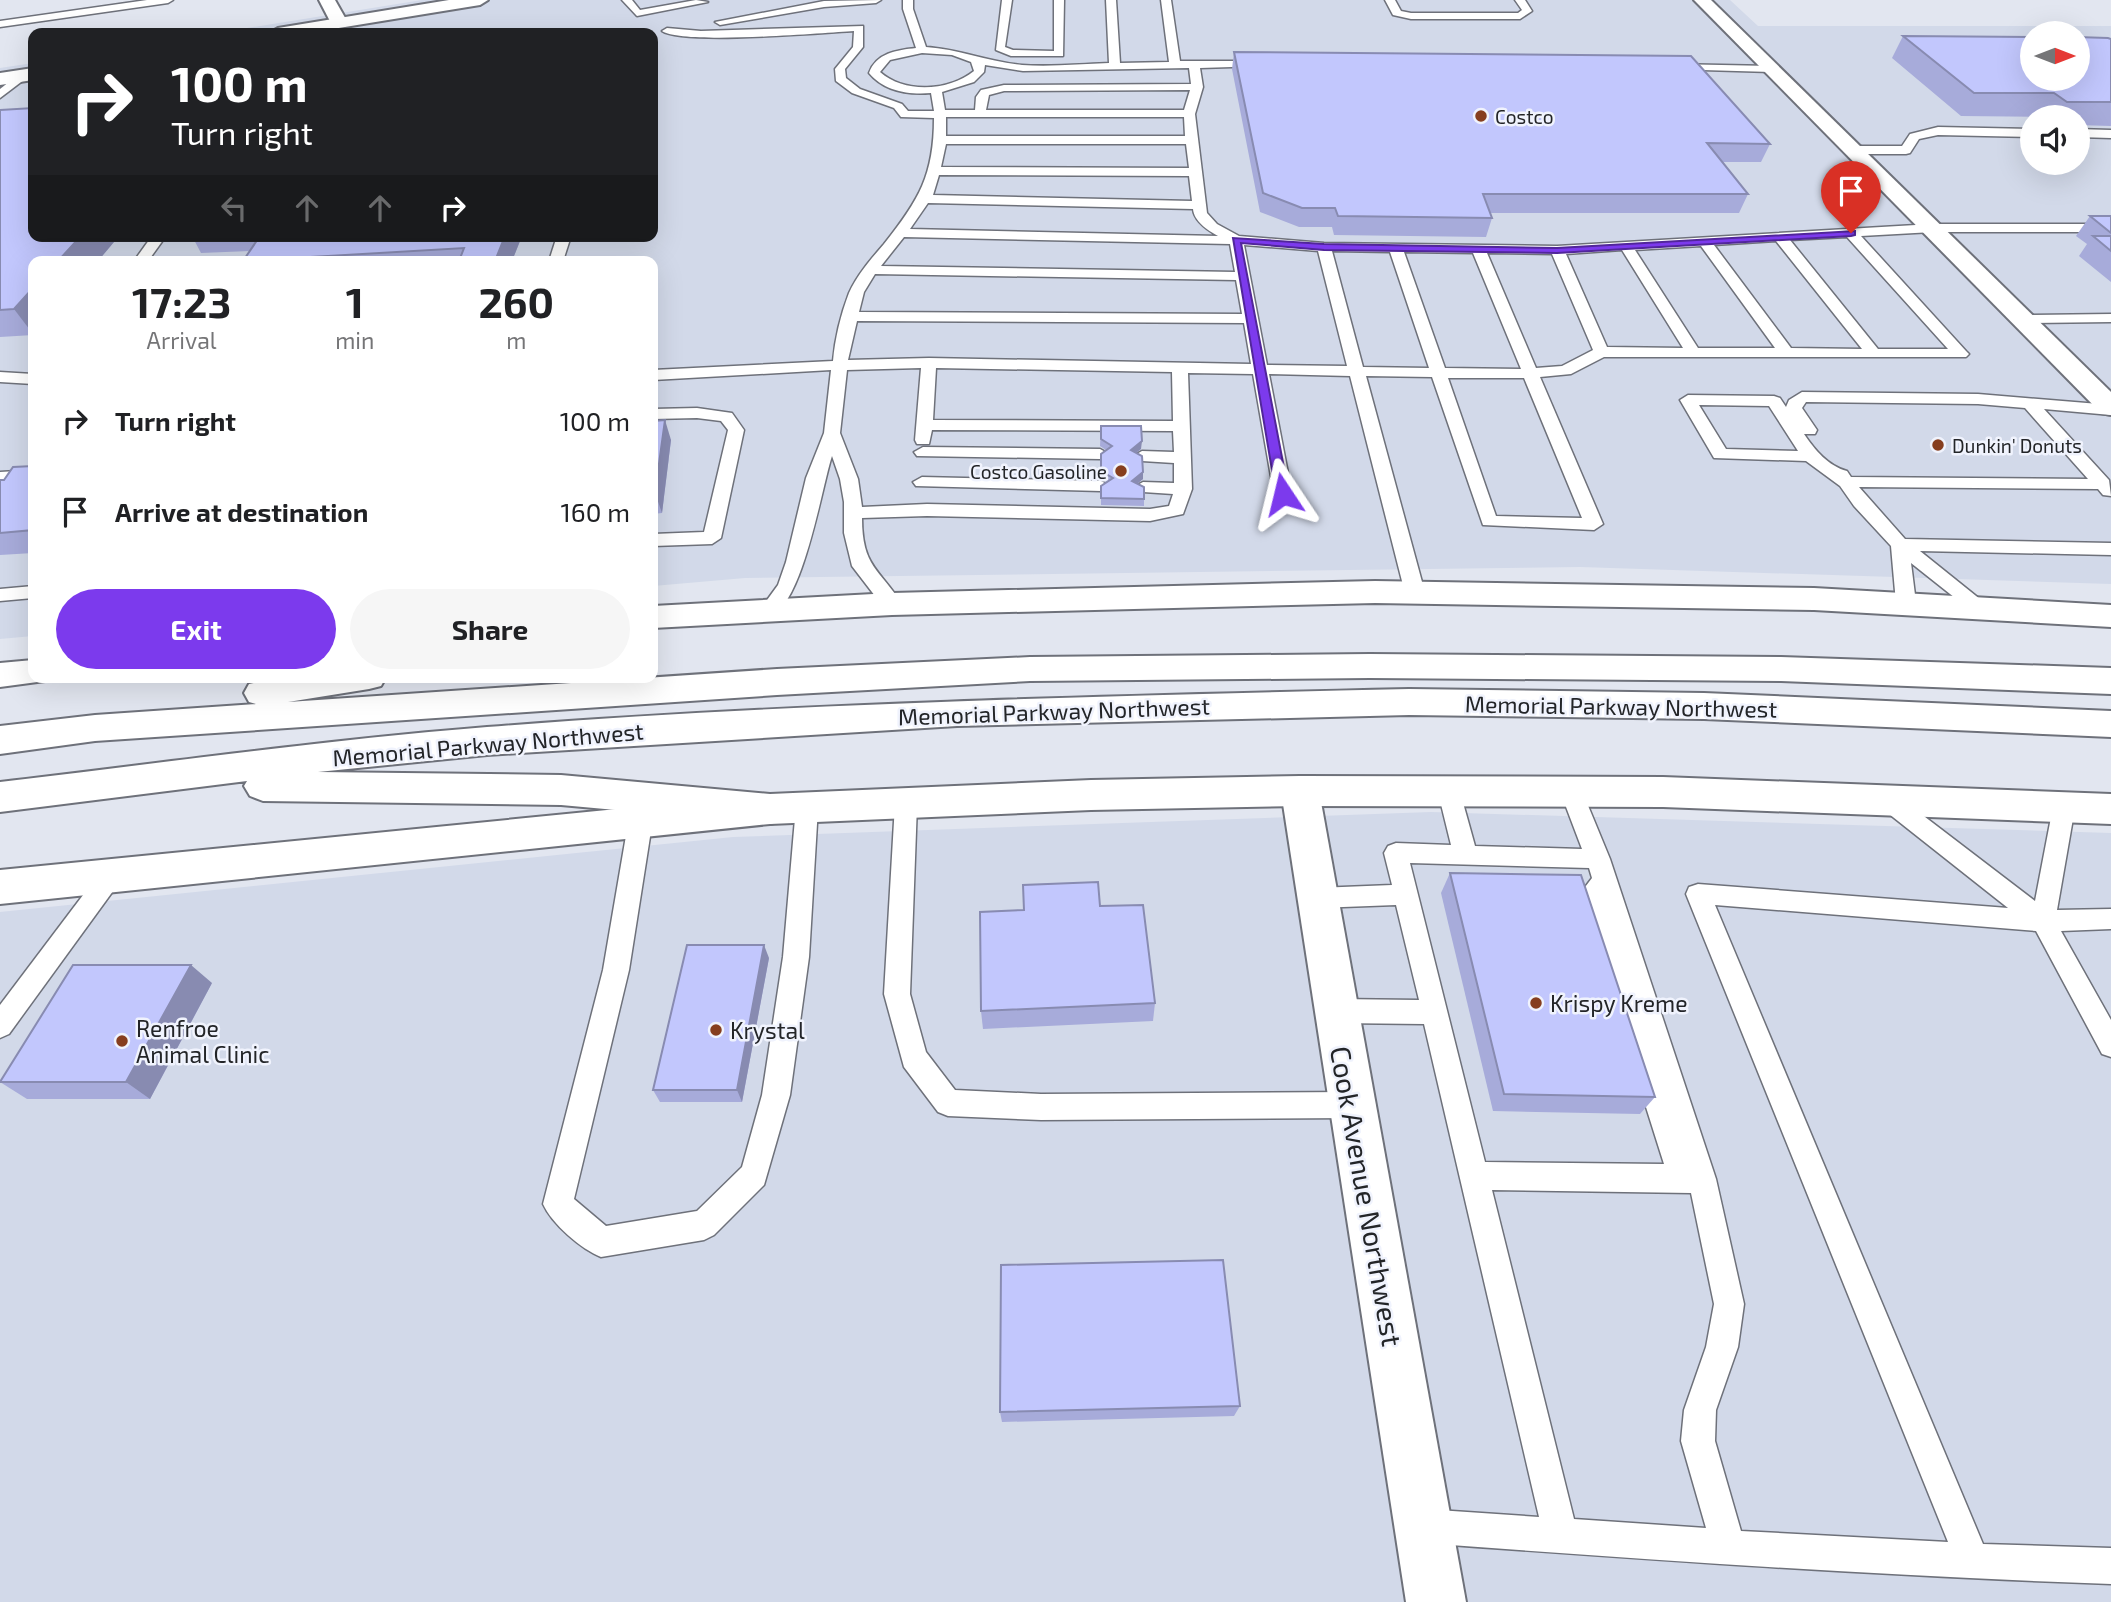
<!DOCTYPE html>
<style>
body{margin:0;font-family:"Exo 2",sans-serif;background:#f6f6f6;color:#202124;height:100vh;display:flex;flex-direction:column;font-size:26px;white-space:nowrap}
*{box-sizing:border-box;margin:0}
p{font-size:23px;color:#757577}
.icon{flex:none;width:38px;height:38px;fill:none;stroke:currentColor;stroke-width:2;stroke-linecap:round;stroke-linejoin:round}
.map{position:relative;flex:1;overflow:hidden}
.drawer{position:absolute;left:28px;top:256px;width:630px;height:427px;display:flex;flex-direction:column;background:#fff;border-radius:14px;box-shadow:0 7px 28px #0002}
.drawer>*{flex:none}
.banner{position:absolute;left:28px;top:28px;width:630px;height:214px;border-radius:14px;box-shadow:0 7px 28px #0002;background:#202124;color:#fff;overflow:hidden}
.needle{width:46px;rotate:90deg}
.controls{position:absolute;left:2020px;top:21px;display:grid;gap:14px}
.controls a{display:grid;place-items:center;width:70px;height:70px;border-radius:50%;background:#fff;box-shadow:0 7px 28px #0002;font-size:35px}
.pin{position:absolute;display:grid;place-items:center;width:60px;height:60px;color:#fff;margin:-72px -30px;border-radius:50% 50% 50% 0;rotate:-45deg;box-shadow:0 0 7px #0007}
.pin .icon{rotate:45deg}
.me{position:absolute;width:77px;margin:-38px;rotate:350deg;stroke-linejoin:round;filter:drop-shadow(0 0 5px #0008)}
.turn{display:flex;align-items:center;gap:24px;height:147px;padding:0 28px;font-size:32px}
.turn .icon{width:91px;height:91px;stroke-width:2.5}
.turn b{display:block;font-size:49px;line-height:60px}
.lanes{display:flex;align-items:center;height:66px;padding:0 28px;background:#0003;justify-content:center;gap:35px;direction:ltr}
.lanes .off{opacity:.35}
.eta{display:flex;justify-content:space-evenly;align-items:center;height:119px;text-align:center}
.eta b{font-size:42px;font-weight:700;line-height:49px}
.cta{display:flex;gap:14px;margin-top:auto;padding:14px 28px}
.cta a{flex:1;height:80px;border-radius:42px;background:#7c3aed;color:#fff;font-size:28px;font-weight:700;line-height:80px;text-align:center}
.cta a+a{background:#f6f6f6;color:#202124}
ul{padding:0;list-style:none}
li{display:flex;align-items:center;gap:21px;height:91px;padding:0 28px}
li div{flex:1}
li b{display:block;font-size:26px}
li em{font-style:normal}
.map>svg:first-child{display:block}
.built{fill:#d2d9e9;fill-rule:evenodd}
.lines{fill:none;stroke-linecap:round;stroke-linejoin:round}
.service-casing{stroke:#6e717a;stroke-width:3}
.minor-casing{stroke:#6e717a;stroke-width:4}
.secondary-casing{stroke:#6e717a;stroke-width:4}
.trunk-casing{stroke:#6e717a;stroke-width:4}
.motorway-casing{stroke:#6e717a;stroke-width:4}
.service{fill:#fff;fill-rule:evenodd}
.minor{fill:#fff;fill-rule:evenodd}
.secondary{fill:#fff;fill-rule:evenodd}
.trunk{fill:#fff;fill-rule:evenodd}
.motorway{fill:#fff;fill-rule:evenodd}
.wall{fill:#a7abda}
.shaded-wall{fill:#888bb1}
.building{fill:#c2c7fd;stroke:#888bb1;stroke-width:2}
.route{fill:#7c3aed;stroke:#51269a;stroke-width:2}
.poi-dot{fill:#863e1f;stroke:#f0f3fd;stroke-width:2.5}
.labels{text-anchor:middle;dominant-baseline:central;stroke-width:5;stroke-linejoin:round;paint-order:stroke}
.far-poi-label{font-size:19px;fill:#232528;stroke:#f0f3fd;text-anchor:start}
.street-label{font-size:23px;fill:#232528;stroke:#f0f3fd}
.poi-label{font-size:23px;fill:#232528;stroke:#f0f3fd;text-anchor:start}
.near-street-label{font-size:28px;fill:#232528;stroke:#f0f3fd}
</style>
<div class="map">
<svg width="2111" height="1602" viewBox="0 0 2111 1602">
<rect width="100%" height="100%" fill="#e2e6f0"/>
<g class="built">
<path d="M 422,0 L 1730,0 L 1758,26 L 2111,26 L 2111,584 L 1580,567 L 745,578 L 653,586 L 653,261 L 33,261 L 33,636 L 0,639 L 0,68 L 33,63 L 33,236 L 653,236 L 653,33 L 216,33 ZM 2032,33 L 2077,33 L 2077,79 L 2032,79 ZM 2032,117 L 2077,117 L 2077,163 L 2032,163 Z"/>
<path d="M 1431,812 L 2111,833 L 2111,1602 L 0,1602 L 0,912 L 733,837 Z"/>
</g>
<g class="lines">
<defs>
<g id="service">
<path d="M 147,0 L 173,0 L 168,3 L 0,27 L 0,21 Z"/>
<path d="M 622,0 L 632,0 L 640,10 L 696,0 L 708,2 L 637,16 Z"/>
<path d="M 881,0 L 876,3 L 824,7 L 720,25 L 715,22 L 824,1 Z"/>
<path d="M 903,0 L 913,0 L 913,9 L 926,47 C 959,49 989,62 1022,65 C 1051,67 1081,64 1109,63 L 1106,0 L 1116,0 L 1120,63 L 1169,62 L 1161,0 L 1171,0 L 1180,61 L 1268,61 L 1269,63 L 1264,66 L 1200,68 L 1203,87 L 1195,114 L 1207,213 L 1217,224 L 1239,236 L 1324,243 L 1557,246 L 1933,224 L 2111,224 L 2111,232 L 1933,232 L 1861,236 L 1966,351 L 1969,354 L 1966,357 L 1604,357 L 1571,374 L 1540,377 L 1603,524 L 1594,530 L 1483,525 L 1432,377 L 1366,376 L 1425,593 L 1422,598 L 1408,598 L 1405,593 L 1350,376 L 1269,374 L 1292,494 L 1283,499 L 1274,494 L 1253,374 L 1188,373 L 1192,489 L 1183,514 L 1150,521 L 927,516 L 862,518 C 862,567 879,568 902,604 L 899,609 L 885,609 L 852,566 L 844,533 L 844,502 L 840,479 L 832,456 C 822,484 800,626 762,616 L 759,611 L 778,585 L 786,562 L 806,478 L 824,433 L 831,370 L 653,380 L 653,370 L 833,361 C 835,338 841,314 849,293 C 857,275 871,259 884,244 C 919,200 934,175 934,118 L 901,117 L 894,108 L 852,93 L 836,81 L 835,69 L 853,47 L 854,31 C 820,33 683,45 662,31 L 667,28 L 701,31 L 863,26 L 863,47 L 845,69 L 846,78 L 860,89 L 902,104 L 908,111 L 934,111 L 931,93 C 908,95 884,91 869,73 C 876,53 897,50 916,48 L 903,9 ZM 922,53 L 952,55 L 971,62 L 974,71 C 949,91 905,94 880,72 L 890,60 ZM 985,65 L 1023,71 L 1189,68 L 1191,84 L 1004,85 L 981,90 L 976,97 L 975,110 L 945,110 L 942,92 L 974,82 L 984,72 ZM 1190,90 L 1184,110 L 986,110 L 989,95 L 1004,91 ZM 946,117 L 1184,117 L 1185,136 L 946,136 ZM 946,144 L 1186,144 L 1189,168 L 941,167 ZM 939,175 L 1189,176 L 1192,201 L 933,195 ZM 928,203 L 1193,209 C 1194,221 1207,230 1218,236 L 910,229 ZM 904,237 L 1230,244 L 1235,272 L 881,266 ZM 1847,237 L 1948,349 L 1878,349 L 1790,240 ZM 1776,241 L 1862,349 L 1791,348 L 1714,245 ZM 1244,245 L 1318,251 L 1347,366 L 1267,365 ZM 1701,246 L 1775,348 L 1698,348 L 1635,250 ZM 1622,250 L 1683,348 L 1607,347 L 1566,254 ZM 1332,251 L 1390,252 L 1429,368 L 1363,367 ZM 1404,252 L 1473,253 L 1521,369 L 1445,368 ZM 1487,253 L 1552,254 L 1593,350 L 1562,366 L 1536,368 ZM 875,274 L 1236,280 L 1242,314 L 859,312 L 864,292 ZM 857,321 L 1244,323 L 1251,364 L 929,358 L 848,360 ZM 921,368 L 915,440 L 917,444 L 929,444 L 932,430 L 1173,431 L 1174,452 L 1142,451 L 1133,456 L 1142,461 L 1174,463 L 1174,483 L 1143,482 L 1134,487 L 1143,492 L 1173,494 L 1169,506 L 1150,509 L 927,504 L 862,507 L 858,479 L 840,433 L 847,370 ZM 936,368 L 1172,372 L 1173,421 L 933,420 ZM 1448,378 L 1524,378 L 1582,518 L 1496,516 Z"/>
<path d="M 1002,0 L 1012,0 L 1005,47 L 1013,50 L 1054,51 L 1054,0 L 1064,0 L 1063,56 L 1011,56 L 996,50 Z"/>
<path d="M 1385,0 L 1395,0 L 1401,11 L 1411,13 L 1518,13 L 1522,10 L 1515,0 L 1525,0 L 1532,11 L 1520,19 L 1411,19 L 1393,15 Z"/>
<path d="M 1672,64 L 1771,66 L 1776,69 L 1771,72 L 1668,69 L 1667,67 Z"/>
<path d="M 19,74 L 29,76 L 0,98 L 0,89 Z"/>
<path d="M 1938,127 L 2032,129 L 2032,137 L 1938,135 L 1919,139 L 1910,153 L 1906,154 L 1854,154 L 1848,150 L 1854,146 L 1902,146 L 1910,134 Z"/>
<path d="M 2077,129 L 2111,130 L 2111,138 L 2077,137 Z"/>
<path d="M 152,236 L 166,236 L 148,261 L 134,261 Z"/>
<path d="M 557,236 L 571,236 L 563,261 L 549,261 Z"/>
<path d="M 2111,314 L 2111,322 L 2023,323 L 2016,319 L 2023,315 Z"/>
<path d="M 0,372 L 33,374 L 33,384 L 0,382 Z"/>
<path d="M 1802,392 L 1978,394 L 2111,405 L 2111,415 L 2044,409 L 2109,480 L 2111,496 L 2103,495 L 2098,489 L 1859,487 L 1905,539 L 2111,543 L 2111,555 L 1920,551 L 1991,608 L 1988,613 L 1974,613 L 1911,563 L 1916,603 L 1913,608 L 1899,608 L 1896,603 L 1891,546 L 1854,506 L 1840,486 L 1806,461 L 1714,458 L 1680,400 L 1688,395 L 1774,396 L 1780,398 L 1786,407 L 1789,400 ZM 1806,402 L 1978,404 L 2025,408 L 2088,479 L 1851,477 L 1847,471 C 1828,466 1815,450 1804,434 L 1815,434 L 1817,430 L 1802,408 ZM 1699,405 L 1769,406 L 1798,451 L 1726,449 Z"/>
<path d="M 697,408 L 732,413 L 744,430 L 721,538 L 712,544 L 653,546 L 653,534 L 704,532 L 728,430 L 721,421 L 697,418 L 653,419 L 653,409 Z"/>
<path d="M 923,447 L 1100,449 L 1109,454 L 1100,459 L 917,456 L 914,452 Z"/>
<path d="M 33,470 L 33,480 L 0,482 L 0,472 Z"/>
<path d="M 922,477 L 1101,481 L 1110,486 L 1101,491 L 916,486 L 913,482 Z"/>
<path d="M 33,586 L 33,598 L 0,601 L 0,589 Z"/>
<path d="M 1571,782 L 1579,785 L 1582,791 L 1610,859 L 1716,1179 L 1744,1304 L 1738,1347 L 1716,1410 L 1715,1441 L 1741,1531 L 1948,1542 L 1686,894 L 1689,887 L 1698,884 L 2008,908 L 1879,806 L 1876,800 L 1879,794 L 1887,791 L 1895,794 L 2035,901 L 2053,807 L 2056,801 L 2064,798 L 2072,801 L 2075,807 L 2057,910 L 2111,909 L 2111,929 L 2061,931 L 2111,1020 L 2111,1057 L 2102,1054 L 2036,931 L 1715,905 L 1983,1544 L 2111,1548 L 2111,1584 C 1881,1576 1653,1560 1423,1543 L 1411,1538 L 1406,1526 L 1411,1514 L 1423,1509 L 1539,1517 L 1424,1024 L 1336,1023 L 1327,1019 L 1323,1011 L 1327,1003 L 1336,999 L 1419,1000 L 1396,905 L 1317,908 L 1308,905 L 1305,898 L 1308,891 L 1317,888 L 1392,885 L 1384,853 L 1388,846 L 1396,843 L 1451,845 L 1438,792 L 1441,786 L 1449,783 L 1457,786 L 1460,792 L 1475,846 L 1582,849 L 1560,791 L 1563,785 ZM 1410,863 L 1589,868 L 1592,878 L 1579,895 L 1664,1164 L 1485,1162 ZM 1492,1190 L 1691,1193 L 1714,1304 L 1706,1347 L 1684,1410 L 1681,1441 L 1706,1528 L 1574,1519 Z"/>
<path d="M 906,795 L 914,798 L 917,804 L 910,994 L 926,1052 L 955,1090 L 1041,1094 L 1352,1092 L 1362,1096 L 1366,1105 L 1362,1114 L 1352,1118 L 1041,1120 L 948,1116 L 938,1112 L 904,1067 L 884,994 L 895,804 L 898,798 Z"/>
<path d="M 807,798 L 815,801 L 818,807 L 809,957 L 790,1095 L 764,1185 L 714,1235 L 704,1240 L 601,1257 C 581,1249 552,1224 543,1204 L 603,970 L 628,824 L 632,818 L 640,815 L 648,818 L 652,824 L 629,970 L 574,1199 L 606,1226 L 697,1211 L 742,1167 L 762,1095 L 783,957 L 796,807 L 799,801 Z"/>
<path d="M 113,863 L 121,866 L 125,873 L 121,880 L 9,1034 L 0,1038 L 0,1005 L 105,866 Z"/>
</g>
<g id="minor">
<path d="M 319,0 L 335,0 L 348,23 L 345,27 L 333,27 Z"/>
<path d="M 1694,0 L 1711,0 L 2111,392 L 2111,415 L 2101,413 Z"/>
<path d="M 1300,776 L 1314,781 L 1319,791 L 1466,1602 L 1406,1602 L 1281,791 L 1286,781 Z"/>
</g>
<g id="secondary">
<path d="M 449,0 L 488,0 L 480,5 L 308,33 L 269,33 L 278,28 Z"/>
<path d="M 33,68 L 33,80 L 0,85 L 0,73 Z"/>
</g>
<g id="trunk">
<path d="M 1375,581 L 1814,588 L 2111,605 L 2111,627 L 1814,610 L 1375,603 L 892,615 L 653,628 L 653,606 L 892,593 Z"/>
<path d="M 33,660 L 33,677 L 47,677 L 45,681 L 0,687 L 0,663 Z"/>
<path d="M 1300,776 L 1663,777 L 2111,794 L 2111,824 L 1663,807 L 1300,806 L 1091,810 L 770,824 L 0,904 L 0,870 L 770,794 L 1091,780 Z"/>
</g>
<g id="motorway">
<path d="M 1370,654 L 1781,657 L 2111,668 L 2111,694 L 1781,681 L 1370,678 L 1030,681 L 777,695 L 95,741 L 0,754 L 0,726 L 95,715 L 256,704 L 249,702 L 244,693 L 249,684 L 282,677 L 386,677 L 381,686 L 369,689 L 288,702 L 777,669 L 1030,657 Z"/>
<path d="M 1409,689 L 1704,693 L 2111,711 L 2111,737 L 1704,719 L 1409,715 L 957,726 L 487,755 L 318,772 L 561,775 L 770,794 L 784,798 L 789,809 L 784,820 L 770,824 L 561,805 L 263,801 L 250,796 L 244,786 L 247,781 L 0,812 L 0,782 C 162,763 324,740 487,727 C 794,703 1101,696 1409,689 Z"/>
</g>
</defs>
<use href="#service" class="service-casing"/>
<use href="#minor" class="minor-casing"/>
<use href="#secondary" class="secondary-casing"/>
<use href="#trunk" class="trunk-casing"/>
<use href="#motorway" class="motorway-casing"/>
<use href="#service" class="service"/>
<use href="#minor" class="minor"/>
<use href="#secondary" class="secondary"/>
<use href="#trunk" class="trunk"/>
<use href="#motorway" class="motorway"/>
</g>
<g class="wall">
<path d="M 1903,36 L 2111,39 L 2111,126 L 2077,125 L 2077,117 L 1961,116 L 1892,58 Z"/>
<path d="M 1234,52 L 1770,144 L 1761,162 L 1722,162 L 1748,194 L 1739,213 L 1490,213 L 1492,218 L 1486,237 L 1334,235 L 1332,227 L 1299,227 L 1260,212 L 1232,69 Z"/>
<path d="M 0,110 L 119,236 L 98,261 L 33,261 L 33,335 L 0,337 Z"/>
<path d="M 2090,216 L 2111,216 L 2111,282 L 2079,256 L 2087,244 L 2076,236 Z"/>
<path d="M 192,236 L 522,236 L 512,261 L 243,261 L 250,251 L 201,253 Z"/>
<path d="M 653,421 L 671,440 L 662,513 L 653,514 Z"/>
<path d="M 1101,426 L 1141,449 L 1136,453 L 1143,479 L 1137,484 L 1144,499 L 1144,506 L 1101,505 L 1101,486 L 1107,482 L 1101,478 L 1101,454 L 1106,450 L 1100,446 Z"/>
<path d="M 33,466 L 33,553 L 0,555 L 0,480 L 4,480 Z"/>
<path d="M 1450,873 L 1655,1097 L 1640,1114 L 1493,1111 L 1441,893 Z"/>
<path d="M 1100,906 L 1155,1003 L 1153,1021 L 983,1029 L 981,1011 Z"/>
<path d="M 769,958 L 742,1102 L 660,1102 L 653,1090 Z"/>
<path d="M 212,983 L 150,1099 L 27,1099 L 0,1082 Z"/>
<path d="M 1240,1406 L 1234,1416 L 1002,1422 L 1000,1412 Z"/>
</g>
<g class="shaded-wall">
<path d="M 81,236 L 119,236 L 98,261 L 58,261 Z"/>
<path d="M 505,236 L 522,236 L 512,261 L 495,261 Z"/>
<path d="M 33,288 L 33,334 L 14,309 Z"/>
<path d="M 665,420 L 671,440 L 662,513 L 655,493 Z"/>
<path d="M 1142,441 L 1141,449 L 1131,457 L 1131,450 Z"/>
<path d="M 1143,472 L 1143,479 L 1132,488 L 1132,481 Z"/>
<path d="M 764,945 L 769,958 L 742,1102 L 737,1090 Z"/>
<path d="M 191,965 L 212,983 L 150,1099 L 126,1082 Z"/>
</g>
<g class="building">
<path d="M 587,29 L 586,33 L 484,33 Z"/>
<path d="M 1903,36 L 2032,37 L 2032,79 L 2077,79 L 2077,37 L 2108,38 L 2111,39 L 2111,102 L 2067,102 L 2054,93 L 1974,93 Z"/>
<path d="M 1234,52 L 1691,56 L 1770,144 L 1707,143 L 1748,194 L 1483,194 L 1492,218 L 1338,216 L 1335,208 L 1302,208 L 1263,193 Z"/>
<path d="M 33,108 L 33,236 L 81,236 L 58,261 L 33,261 L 33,288 L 14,309 L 0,310 L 0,110 Z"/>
<path d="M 2090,216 L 2111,216 L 2111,233 Z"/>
<path d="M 260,236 L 505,236 L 495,261 L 459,261 L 464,248 L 243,261 Z"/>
<path d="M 2093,236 L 2111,236 L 2111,251 Z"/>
<path d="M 665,420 L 655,493 L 653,493 L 653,421 Z"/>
<path d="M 1101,426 L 1141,426 L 1142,441 L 1131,450 L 1142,456 L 1143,472 L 1132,481 L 1144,487 L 1144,499 L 1101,498 L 1101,486 L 1113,478 L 1101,471 L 1101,454 L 1112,446 L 1101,439 Z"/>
<path d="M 33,466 L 33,530 L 0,533 L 0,480 L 4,480 L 13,467 Z"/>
<path d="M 1450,873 L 1581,875 L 1655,1097 L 1504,1094 Z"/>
<path d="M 1098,882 L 1100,906 L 1143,905 L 1155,1003 L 981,1011 L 980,912 L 1024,910 L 1023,885 Z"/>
<path d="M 687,945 L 764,945 L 737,1090 L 653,1090 Z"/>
<path d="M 73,965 L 191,965 L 126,1082 L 0,1082 Z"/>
<path d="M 1223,1260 L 1240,1406 L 1000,1412 L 1001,1265 Z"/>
</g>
<path class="route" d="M 1855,231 L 1855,235 L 1851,236 L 1557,253 L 1324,250 L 1241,243 L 1289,494 L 1283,497 L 1276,494 L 1233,238 L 1324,244 L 1557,248 Z"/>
<g class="poi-dot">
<circle cx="1481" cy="116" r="7"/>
<circle cx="1938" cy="445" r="7"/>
<circle cx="1121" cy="471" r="7"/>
<circle cx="1536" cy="1003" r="7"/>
<circle cx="716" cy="1030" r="7"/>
<circle cx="122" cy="1041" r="7"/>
</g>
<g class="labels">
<g class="far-poi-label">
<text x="1495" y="116">Costco</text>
<text x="1952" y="445">Dunkin' Donuts</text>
<text x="1107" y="471" text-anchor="end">Costco Gasoline</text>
</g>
<g class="street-label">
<text transform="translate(1621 706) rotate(1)">Memorial Parkway Northwest</text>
<text transform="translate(1054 711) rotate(-2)">Memorial Parkway Northwest</text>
<text transform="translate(488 744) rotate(-5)">Memorial Parkway Northwest</text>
</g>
<g class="poi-label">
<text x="1550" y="1003">Krispy Kreme</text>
<text x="136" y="1028">Renfroe<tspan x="136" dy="26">Animal Clinic</tspan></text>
<text x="730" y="1030">Krystal</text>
</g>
<g class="near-street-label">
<text transform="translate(1367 1196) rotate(80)">Cook Avenue Northwest</text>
</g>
</g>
</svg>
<div class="controls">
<a><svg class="needle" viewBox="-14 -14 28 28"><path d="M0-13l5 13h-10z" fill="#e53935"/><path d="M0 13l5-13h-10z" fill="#757577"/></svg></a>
<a><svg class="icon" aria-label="sound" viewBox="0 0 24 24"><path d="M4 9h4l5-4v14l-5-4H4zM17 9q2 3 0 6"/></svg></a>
</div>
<div class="pin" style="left:1851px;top:233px;background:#d93025"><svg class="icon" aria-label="arrive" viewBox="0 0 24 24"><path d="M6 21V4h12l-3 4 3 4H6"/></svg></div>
<svg class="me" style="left:1283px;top:494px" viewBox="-20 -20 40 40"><path d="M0-17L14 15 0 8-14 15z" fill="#7c3aed" stroke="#fff" stroke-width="4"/></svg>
<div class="banner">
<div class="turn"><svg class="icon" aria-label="right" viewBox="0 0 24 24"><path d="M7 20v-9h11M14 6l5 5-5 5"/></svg><div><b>100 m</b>Turn right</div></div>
<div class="lanes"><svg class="icon off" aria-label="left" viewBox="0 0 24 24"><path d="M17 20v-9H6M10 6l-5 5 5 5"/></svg><svg class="icon off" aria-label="ahead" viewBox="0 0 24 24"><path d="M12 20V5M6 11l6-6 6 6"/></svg><svg class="icon off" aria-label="ahead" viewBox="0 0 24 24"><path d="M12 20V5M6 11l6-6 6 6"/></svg><svg class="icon" aria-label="right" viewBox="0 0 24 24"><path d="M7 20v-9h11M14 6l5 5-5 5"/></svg></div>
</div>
<section class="drawer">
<div class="eta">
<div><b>17:23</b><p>Arrival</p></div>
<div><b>1</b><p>min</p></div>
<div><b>260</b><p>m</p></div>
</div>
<ul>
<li><svg class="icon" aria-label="right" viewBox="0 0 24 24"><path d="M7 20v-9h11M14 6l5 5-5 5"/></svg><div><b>Turn right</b></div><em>100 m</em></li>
<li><svg class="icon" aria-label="arrive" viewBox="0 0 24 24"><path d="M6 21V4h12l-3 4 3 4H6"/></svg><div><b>Arrive at destination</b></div><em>160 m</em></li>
</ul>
<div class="cta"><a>Exit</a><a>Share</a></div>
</section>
</div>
